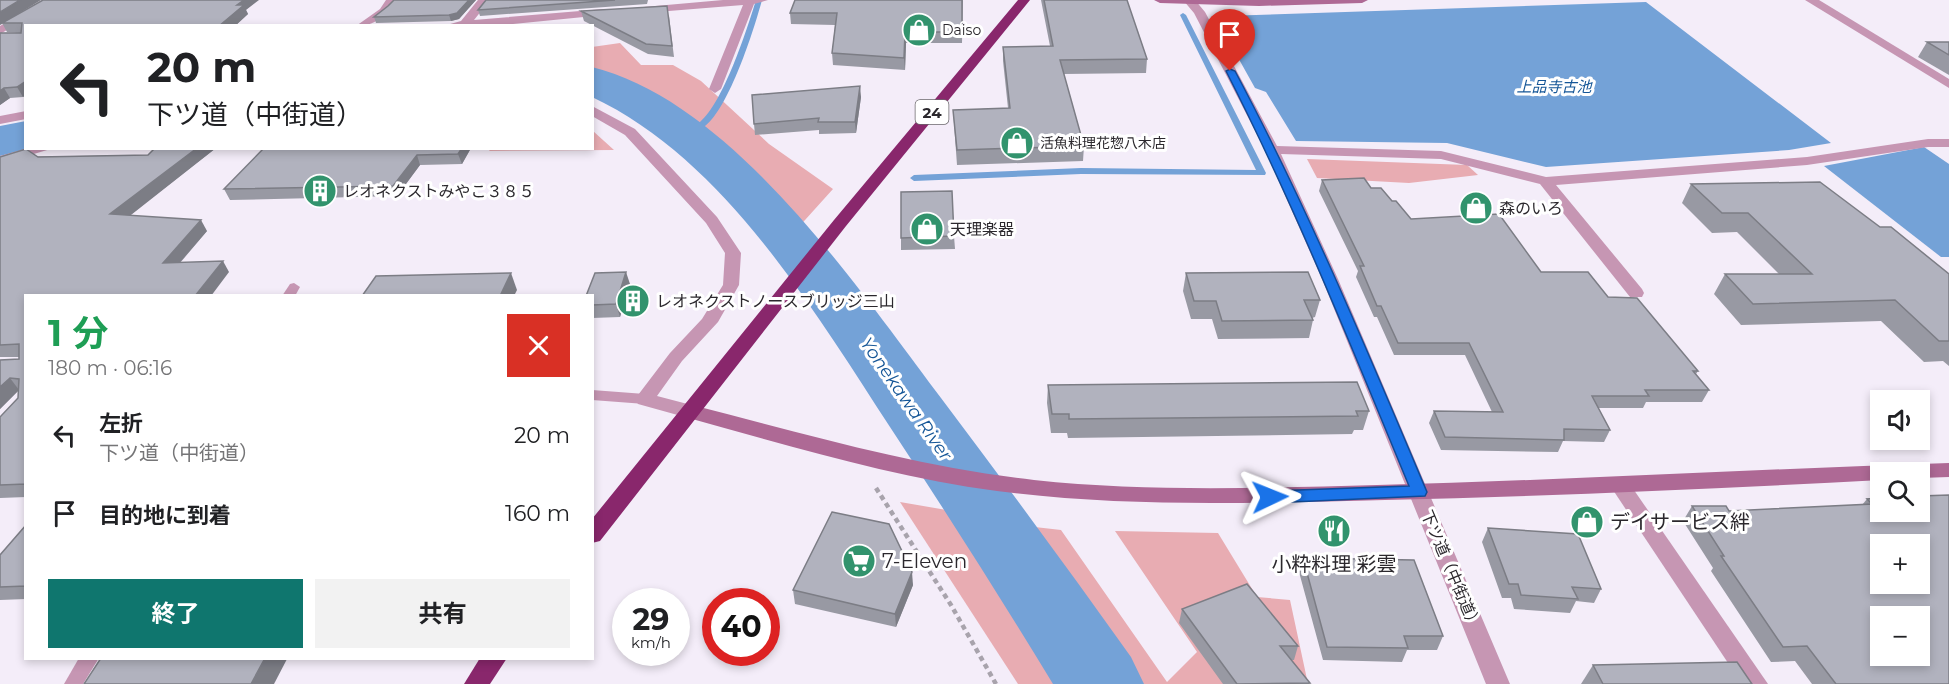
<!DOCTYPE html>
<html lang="ja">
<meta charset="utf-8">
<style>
body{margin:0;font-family:Montserrat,"Noto Sans JP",sans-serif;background:#f2f2f2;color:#202124;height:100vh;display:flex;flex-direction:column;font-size:22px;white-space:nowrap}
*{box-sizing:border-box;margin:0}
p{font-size:20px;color:#757577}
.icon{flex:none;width:33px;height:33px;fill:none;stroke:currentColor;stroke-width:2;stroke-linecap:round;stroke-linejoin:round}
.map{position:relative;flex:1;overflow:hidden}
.drawer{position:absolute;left:24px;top:294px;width:570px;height:366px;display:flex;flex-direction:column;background:#fff;border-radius:0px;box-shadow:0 3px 9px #0003}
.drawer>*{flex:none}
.banner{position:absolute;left:24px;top:24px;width:570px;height:126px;border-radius:0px;box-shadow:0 3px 9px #0003;background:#fff;color:#202124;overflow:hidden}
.buttons{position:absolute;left:1870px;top:390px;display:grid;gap:12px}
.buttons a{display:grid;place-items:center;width:60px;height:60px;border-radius:0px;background:#fff;box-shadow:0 3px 9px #0003;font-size:30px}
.speed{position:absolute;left:612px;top:588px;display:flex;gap:12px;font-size:30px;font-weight:700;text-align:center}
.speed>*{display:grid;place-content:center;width:78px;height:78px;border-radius:50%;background:#fff;box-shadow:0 3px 9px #0003;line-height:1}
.speed small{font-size:15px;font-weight:400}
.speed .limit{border:9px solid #d22;background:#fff;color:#111}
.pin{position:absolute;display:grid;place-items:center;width:51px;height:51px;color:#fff;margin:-62px -26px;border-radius:50% 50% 50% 0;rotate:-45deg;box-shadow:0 0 6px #0007}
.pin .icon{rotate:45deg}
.me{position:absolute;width:66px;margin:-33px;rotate:88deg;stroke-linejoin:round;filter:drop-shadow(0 0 4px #0008)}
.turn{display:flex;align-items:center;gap:21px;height:126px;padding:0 24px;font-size:27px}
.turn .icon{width:78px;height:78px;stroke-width:2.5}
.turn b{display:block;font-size:42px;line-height:51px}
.round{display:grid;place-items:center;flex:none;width:63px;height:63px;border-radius:0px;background:#f2f2f2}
.head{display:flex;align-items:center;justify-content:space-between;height:102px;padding:0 24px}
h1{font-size:36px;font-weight:700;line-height:45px;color:#1e9e55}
.action{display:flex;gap:12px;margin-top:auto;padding:12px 24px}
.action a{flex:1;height:69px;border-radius:0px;background:#0f766e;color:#fff;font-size:24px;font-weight:700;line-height:69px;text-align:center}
.action a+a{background:#f2f2f2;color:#202124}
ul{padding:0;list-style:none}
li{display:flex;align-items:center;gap:18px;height:78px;padding:0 24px}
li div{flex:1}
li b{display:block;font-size:22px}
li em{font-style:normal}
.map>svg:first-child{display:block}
.green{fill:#e8acb2}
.water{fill:#74a2d7}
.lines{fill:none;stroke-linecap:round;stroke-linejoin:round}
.stream{fill:#74a2d7;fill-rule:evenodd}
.river{fill:#74a2d7;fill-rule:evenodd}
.path{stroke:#a8a3ac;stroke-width:4.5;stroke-dasharray:5 4;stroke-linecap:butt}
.lane{fill:#c696b3;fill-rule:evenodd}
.street{fill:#c696b3;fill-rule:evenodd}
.secondary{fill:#ae6995;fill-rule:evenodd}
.highway{fill:#89276c;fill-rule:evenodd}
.wall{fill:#9899a3}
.shaded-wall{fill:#7c7d85}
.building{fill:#b1b2be;stroke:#7c7d85;stroke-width:1.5;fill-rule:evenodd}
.route{fill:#1a73e8;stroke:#114b97;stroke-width:1.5}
.labels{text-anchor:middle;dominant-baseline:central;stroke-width:6;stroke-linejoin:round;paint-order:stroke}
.far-poi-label{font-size:14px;fill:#2b282d;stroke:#fff;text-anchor:start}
.far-water-label{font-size:15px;font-style:italic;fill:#155697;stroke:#fff}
.shield{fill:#fff;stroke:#6b686c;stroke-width:1.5}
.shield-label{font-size:15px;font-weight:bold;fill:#2b282d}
.poi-label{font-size:16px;fill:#2b282d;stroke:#fff;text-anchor:start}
.street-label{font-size:16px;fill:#2b282d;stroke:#fff}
.water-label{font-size:18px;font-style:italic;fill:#155697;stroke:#fff}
.near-poi-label{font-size:20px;fill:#2b282d;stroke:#fff;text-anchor:start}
</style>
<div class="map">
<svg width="1949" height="684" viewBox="0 0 1949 684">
<rect width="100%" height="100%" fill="#f4edf9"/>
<g class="green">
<path d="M 620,43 L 641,65 L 673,65 L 701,81 L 769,144 L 833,189 L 796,230 C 765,190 706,137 664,107 C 643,92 617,83 593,74 L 592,47 Z"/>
<path d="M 593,131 L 614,150 L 489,151 L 491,148 L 592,148 Z"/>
<path d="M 1307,159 L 1467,165 L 1478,175 L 1409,183 L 1317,178 Z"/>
<path d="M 900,502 L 964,513 L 1010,573 L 1081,684 L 1018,684 Z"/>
<path d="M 1026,526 L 1061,530 L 1167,682 L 1197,652 L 1115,531 L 1218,533 L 1257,597 L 1290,600 L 1308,684 L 1133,684 Z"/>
</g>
<g class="water">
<path d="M 1646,2 L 1831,143 L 1789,150 L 1546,167 L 1447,143 L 1296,141 L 1266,92 L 1255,88 L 1217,20 L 1223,16 Z"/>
<path d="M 1924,147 L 1949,164 L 1949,257 L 1941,257 L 1824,166 Z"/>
</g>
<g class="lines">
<g class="stream">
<path d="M 756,0 L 762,0 C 754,30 729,108 705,126 C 698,131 686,134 678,134 L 678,130 C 685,128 694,127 700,122 C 723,103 747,30 756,0 Z"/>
<path d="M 1183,13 L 1186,15 L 1266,173 L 1265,175 L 1081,174 L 914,181 L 910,178 L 914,175 L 1081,168 L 1256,170 L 1180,15 Z"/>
</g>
<g class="river">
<path d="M 592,67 C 733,102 857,287 941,398 C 1005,483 1069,570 1131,657 L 1144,684 L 1053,684 C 1000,597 946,512 890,427 C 813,309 724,159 592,97 Z"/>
<path d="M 26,121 L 26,148 L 30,148 L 0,156 L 0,126 Z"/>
</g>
<path class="path" d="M 876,488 L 951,605 L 996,684"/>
<g class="lane">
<path d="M 294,283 L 300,287 L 295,296 L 282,296 L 290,284 Z"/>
<path d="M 592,390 L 645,394 L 652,399 L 645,404 L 592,400 Z"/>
<path d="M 79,658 L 99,658 L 83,684 L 64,684 Z"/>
</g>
<g class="street">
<path d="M 45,0 L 59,0 L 0,34 L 0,26 Z"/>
<path d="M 386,0 L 398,0 C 386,16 375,26 356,26 L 380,9 Z"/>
<path d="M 478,0 L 490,0 L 474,20 L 604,9 L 610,12 L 604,15 L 492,26 L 443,26 L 461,21 Z"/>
<path d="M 723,0 L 768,0 L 754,4 L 721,89 L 715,93 L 709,89 L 743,5 L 644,13 L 638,10 L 644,7 Z"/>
<path d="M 1183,0 L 1195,0 L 1205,12 L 1277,146 L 1441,151 L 1546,177 L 1807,157 L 1928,139 L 1949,139 L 1949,147 L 1928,147 L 1807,165 L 1556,185 L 1642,289 L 1644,293 L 1642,297 L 1630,297 L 1540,184 L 1441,159 L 1281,154 L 1338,279 L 1510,684 L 1486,684 L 1322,279 L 1265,150 L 1194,13 Z"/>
<path d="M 1805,0 L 1819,0 L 1949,79 L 1949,88 Z"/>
<path d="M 592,106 L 635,129 L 717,217 L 741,253 L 739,285 L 718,322 L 682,361 L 657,396 L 699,407 L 702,412 L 699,417 L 692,419 L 638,404 L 635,399 L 670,353 L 702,319 L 723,285 L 725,253 L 706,223 L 625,135 L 592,116 Z"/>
<path d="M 26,111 L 26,119 L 0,124 L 0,116 Z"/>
<path d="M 28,148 L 54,148 L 0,164 L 0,156 Z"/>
<path d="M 1620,477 L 1627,480 L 1768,684 L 1742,684 L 1613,490 L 1610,485 L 1613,480 Z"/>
</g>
<g class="secondary">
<path d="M 1154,0 L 1368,0 L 1362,3 L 1259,6 L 1160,3 Z"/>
<path d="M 692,405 C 805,434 917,467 1034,480 C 1147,492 1263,488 1377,485 C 1568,480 1759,469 1949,463 L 1949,477 L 1920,478 L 1920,472 L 1881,472 L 1881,480 C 1716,489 1550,496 1385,500 C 1256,503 1125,508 997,491 C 892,477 787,445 685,417 L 682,412 L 685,407 Z"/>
</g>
<g class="highway">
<path d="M 1018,0 L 1030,0 L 846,226 L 600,541 L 592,543 L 592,519 L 834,220 Z"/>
<path d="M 480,658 L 507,658 L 490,684 L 464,684 Z"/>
</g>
</g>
<g class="wall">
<path d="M 41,0 L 14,16 L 246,10 L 248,14 L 235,26 L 26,26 L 23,97 L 10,98 L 0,105 L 0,33 L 21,32 L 7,32 L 2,23 L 0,25 Z"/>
<path d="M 394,0 L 476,0 L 459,19 L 451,21 L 376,23 L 374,17 L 388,6 Z"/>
<path d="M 486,0 L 648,0 L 647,4 L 480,16 L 478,10 Z"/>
<path d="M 963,0 L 962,43 L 906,43 L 905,70 L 833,65 L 832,53 L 835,25 L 791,24 L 790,13 Z"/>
<path d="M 1041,0 L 1127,0 L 1147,59 L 1146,73 L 1064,74 L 1084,146 L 1083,161 L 957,165 L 953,110 L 1008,108 L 1003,61 L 1003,47 L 1050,46 Z"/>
<path d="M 581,11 L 669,16 L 674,57 L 648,54 L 584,21 Z"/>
<path d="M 1927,42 L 1949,42 L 1949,75 L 1918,57 Z"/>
<path d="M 861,97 L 856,133 L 819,134 L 819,130 L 755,135 L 754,124 Z"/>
<path d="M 216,148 L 130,215 L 207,231 L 180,263 L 229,272 L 26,296 L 26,497 L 0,498 L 0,417 L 18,398 L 19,390 L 0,409 L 0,360 L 19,359 L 19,357 L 0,357 L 0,157 L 148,155 Z"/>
<path d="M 264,148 L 471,148 L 462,164 L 420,165 L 397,196 L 230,200 L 224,189 Z"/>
<path d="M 1322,180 L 1371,188 L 1392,201 L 1411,219 L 1541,272 L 1608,297 L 1698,371 L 1696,374 L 1709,390 L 1702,402 L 1646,402 L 1643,408 L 1598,408 L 1610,430 L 1604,442 L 1563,441 L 1558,452 L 1441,450 L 1429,423 L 1434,411 L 1492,412 L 1465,355 L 1394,355 L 1377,317 L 1374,317 L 1356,277 L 1358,271 L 1319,191 Z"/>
<path d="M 1691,184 L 1880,227 L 1949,274 L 1949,366 L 1943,361 L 1924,362 L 1881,321 L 1741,325 L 1714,294 L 1725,274 L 1779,274 L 1737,232 L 1712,233 L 1682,203 Z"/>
<path d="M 954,236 L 955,249 L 901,250 L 901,238 Z"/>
<path d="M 1186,273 L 1320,300 L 1315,317 L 1312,318 L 1313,320 L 1309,338 L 1218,339 L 1212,319 L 1191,319 L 1183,291 Z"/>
<path d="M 630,284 L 620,317 L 592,318 L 592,296 Z"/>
<path d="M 1048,385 L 1369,411 L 1363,430 L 1354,430 L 1352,434 L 1068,438 L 1067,433 L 1051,433 L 1047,403 Z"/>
<path d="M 1881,498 L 1949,684 L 1812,684 L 1795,661 L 1771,662 L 1711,571 L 1713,568 L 1683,521 L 1692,506 L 1729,511 L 1862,505 L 1867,499 Z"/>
<path d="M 26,525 L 26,599 L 0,600 L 0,555 Z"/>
<path d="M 1488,528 L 1601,589 L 1594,603 L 1576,601 L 1570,613 L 1514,609 L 1511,598 L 1502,598 L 1482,542 Z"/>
<path d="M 1303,558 L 1443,636 L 1437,650 L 1407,650 L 1402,662 L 1323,660 L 1299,572 Z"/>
<path d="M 913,585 L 896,627 L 795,604 L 793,590 Z"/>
<path d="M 1182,609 L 1298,646 L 1294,660 L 1291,660 L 1310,684 L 1223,684 L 1179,623 Z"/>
<path d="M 1593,665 L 1752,684 L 1581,684 Z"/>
</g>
<g class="shaded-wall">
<path d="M 20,0 L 41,0 L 0,25 L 0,12 Z"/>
<path d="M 244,0 L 259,0 L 246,10 L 248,14 L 235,26 L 219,26 L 237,5 Z"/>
<path d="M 469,0 L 476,0 L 459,19 L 451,21 L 449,15 Z"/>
<path d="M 905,32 L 906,43 L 905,70 L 904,58 Z"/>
<path d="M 26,81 L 26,96 L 23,97 L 17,87 Z"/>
<path d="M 860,86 L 861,97 L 856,133 L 855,122 Z"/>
<path d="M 4,88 L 10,98 L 0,105 L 0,91 Z"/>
<path d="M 197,148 L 216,148 L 117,226 L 110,214 Z"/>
<path d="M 462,148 L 471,148 L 462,164 L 458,154 Z"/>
<path d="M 417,155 L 420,165 L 397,196 L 393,186 Z"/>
<path d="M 201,220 L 207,231 L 169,275 L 163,263 Z"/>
<path d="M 223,261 L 229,272 L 211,296 L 195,296 Z"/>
<path d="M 626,272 L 630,284 L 620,317 L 616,304 Z"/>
<path d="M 511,273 L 517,290 L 514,296 L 500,296 Z"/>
<path d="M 10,378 L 19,390 L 0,409 L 0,387 Z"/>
<path d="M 912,572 L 913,585 L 896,627 L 895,614 Z"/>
<path d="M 265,658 L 287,659 L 274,684 L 251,684 Z"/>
</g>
<g class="building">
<path d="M 0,0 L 20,0 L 0,12 Z"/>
<path d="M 43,0 L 244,0 L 237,5 L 244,5 L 219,26 L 26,26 L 26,81 L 17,87 L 4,88 L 0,91 L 0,33 L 21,33 L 22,23 L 2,23 Z"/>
<path d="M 394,0 L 469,0 L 457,13 L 449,15 L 374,17 L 388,6 Z"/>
<path d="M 486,0 L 615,0 L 478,10 Z"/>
<path d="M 795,0 L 962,0 L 962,32 L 905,32 L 904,58 L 832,53 L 837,13 L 790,13 Z"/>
<path d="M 1044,0 L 1127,0 L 1147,59 L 1060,60 L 1084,146 L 957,150 L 953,110 L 1010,108 L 1003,47 L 1053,46 Z"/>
<path d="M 667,6 L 672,46 L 646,44 L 581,11 Z"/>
<path d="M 1927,42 L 1949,42 L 1949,55 Z"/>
<path d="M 860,86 L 855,122 L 818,122 L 819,118 L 754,124 L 752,95 Z"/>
<path d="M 155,148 L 197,148 L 110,214 L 201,220 L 163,263 L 223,261 L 195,296 L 26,296 L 26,484 L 0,485 L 0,417 L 18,398 L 19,379 L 10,378 L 0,387 L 0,360 L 19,359 L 19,344 L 0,345 L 0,157 L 26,149 L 38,157 L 148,155 Z"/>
<path d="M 264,148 L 462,148 L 458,154 L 417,155 L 393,186 L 224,189 Z"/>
<path d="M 1364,178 L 1371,188 L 1381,188 L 1392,201 L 1396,201 L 1411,219 L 1499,214 L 1541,272 L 1588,272 L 1608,297 L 1637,298 L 1698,371 L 1693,371 L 1709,390 L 1645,390 L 1649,396 L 1592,396 L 1610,430 L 1564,429 L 1564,440 L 1445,437 L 1434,411 L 1503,412 L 1469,343 L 1398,343 L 1381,306 L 1377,306 L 1360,266 L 1364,266 L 1322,180 Z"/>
<path d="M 1820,182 L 1880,227 L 1891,227 L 1949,274 L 1949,341 L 1939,341 L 1895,300 L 1753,304 L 1725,274 L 1812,274 L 1748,213 L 1722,213 L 1691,184 Z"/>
<path d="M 952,191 L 954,236 L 901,238 L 901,192 Z"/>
<path d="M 626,272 L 616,304 L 592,305 L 592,296 L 586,296 L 595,273 Z"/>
<path d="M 1308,272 L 1320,300 L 1304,300 L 1313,320 L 1222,321 L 1216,301 L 1194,301 L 1186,273 Z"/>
<path d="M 511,273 L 500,296 L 362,296 L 376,276 Z"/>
<path d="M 1357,382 L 1369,411 L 1356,411 L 1358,416 L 1069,419 L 1069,414 L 1052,414 L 1048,385 Z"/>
<path d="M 1949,495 L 1949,684 L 1836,684 L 1807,646 L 1783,647 L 1721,556 L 1724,556 L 1692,506 L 1726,506 L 1729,511 L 1872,504 L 1867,499 L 1881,498 L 1881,512 L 1920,512 L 1920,496 ZM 1881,544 L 1920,544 L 1920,584 L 1881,584 ZM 1881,616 L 1920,616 L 1920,656 L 1881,656 Z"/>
<path d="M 832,512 L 889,524 L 912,572 L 895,614 L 793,590 Z"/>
<path d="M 26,525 L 26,586 L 0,587 L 0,555 Z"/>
<path d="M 1488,528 L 1578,534 L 1601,589 L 1572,587 L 1578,599 L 1521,595 L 1518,584 L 1509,584 Z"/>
<path d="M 1303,558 L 1414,560 L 1443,636 L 1404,636 L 1408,648 L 1327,647 Z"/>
<path d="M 1247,584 L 1298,646 L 1280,646 L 1310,683 L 1237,684 L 1182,609 Z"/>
<path d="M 101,658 L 265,658 L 251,684 L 84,684 Z"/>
<path d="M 1737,662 L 1752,684 L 1603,684 L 1593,665 Z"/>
</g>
<path class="route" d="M 1230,69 L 1235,71 C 1308,208 1367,350 1427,492 L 1425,496 L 1270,503 L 1262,497 L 1270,491 L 1409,486 C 1351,346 1295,206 1226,71 Z"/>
<defs>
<symbol id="shop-disc" viewBox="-11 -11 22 22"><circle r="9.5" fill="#32936d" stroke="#fff"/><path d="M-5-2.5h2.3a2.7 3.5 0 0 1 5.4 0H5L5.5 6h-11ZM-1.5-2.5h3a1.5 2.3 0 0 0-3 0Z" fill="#fff"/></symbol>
<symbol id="building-disc" viewBox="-11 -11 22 22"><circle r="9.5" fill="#32936d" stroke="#fff"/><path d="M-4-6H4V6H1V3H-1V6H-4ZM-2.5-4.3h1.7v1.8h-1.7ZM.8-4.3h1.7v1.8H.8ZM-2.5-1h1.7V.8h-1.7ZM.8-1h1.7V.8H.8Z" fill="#fff"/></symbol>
<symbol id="restaurant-disc" viewBox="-11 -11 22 22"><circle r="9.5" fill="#32936d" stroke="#fff"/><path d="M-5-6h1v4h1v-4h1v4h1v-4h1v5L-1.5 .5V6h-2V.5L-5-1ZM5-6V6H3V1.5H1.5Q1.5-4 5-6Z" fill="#fff"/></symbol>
<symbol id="supermarket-disc" viewBox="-11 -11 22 22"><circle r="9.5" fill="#32936d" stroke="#fff"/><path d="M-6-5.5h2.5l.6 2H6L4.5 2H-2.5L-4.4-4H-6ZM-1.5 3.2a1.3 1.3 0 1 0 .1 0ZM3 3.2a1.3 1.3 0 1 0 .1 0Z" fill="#fff"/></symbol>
</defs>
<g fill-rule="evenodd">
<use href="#shop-disc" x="900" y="11" width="38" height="38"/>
<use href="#shop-disc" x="998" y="124" width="38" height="38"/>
<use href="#building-disc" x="301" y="172" width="38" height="38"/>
<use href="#shop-disc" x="1457" y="189" width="38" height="38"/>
<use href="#shop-disc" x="908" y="210" width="38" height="38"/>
<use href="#building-disc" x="614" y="282" width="38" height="38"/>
<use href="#shop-disc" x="1568" y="503" width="38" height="38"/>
<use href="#restaurant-disc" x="1315" y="512" width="38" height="38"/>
<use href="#supermarket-disc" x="840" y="542" width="38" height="38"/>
</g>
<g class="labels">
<g class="far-poi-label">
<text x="942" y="30">Daiso</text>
<text x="1040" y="143">活魚料理花惣八木店</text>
</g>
<g class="far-water-label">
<text x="1554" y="86">上品寺古池</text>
</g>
<rect class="shield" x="915.5" y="100" width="33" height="24" rx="4.5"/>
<g class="shield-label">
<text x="932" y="112">24</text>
</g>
<g class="poi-label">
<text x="343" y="191">レオネクストみやこ３８５</text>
<text x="1499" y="208">森のいろ</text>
<text x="950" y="229">天理楽器</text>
<text x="656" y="301">レオネクストノースブリッジ三山</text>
</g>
<g class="street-label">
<text transform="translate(1451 570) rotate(67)">下ツ道（中街道）</text>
</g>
<g class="water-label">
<text transform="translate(906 399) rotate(55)">Yonekawa River</text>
</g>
<g class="near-poi-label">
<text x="1610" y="522">デイサービス絆</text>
<text x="882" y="561">7-Eleven</text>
<text x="1334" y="564" text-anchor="middle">小粋料理 彩雲</text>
</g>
</g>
</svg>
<div class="buttons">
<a><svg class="icon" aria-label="sound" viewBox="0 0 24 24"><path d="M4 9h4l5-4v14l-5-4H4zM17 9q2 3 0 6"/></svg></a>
<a><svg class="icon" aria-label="search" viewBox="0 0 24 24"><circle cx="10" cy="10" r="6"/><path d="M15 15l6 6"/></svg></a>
<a>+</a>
<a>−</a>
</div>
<div class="speed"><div>29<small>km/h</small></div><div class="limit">40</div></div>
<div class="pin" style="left:1230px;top:71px;background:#d93025"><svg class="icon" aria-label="arrive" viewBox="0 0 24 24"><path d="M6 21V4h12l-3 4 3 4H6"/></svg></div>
<svg class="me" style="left:1270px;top:497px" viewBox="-20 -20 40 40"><path d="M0-17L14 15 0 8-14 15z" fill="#1a73e8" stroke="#fff" stroke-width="4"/></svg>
<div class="banner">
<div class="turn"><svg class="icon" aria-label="left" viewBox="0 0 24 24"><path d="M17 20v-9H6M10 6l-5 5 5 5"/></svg><div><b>20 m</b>下ツ道（中街道）</div></div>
</div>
<section class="drawer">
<div class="head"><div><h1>1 分</h1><p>180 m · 06:16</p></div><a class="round" style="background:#d93025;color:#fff"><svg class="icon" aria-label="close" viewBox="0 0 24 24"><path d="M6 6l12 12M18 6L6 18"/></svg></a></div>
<ul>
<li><svg class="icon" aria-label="left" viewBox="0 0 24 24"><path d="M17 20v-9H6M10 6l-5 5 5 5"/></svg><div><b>左折</b><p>下ツ道（中街道）</p></div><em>20 m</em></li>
<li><svg class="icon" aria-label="arrive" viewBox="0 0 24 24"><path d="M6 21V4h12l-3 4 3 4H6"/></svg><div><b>目的地に到着</b></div><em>160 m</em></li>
</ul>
<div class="action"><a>終了</a><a>共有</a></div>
</section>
</div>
